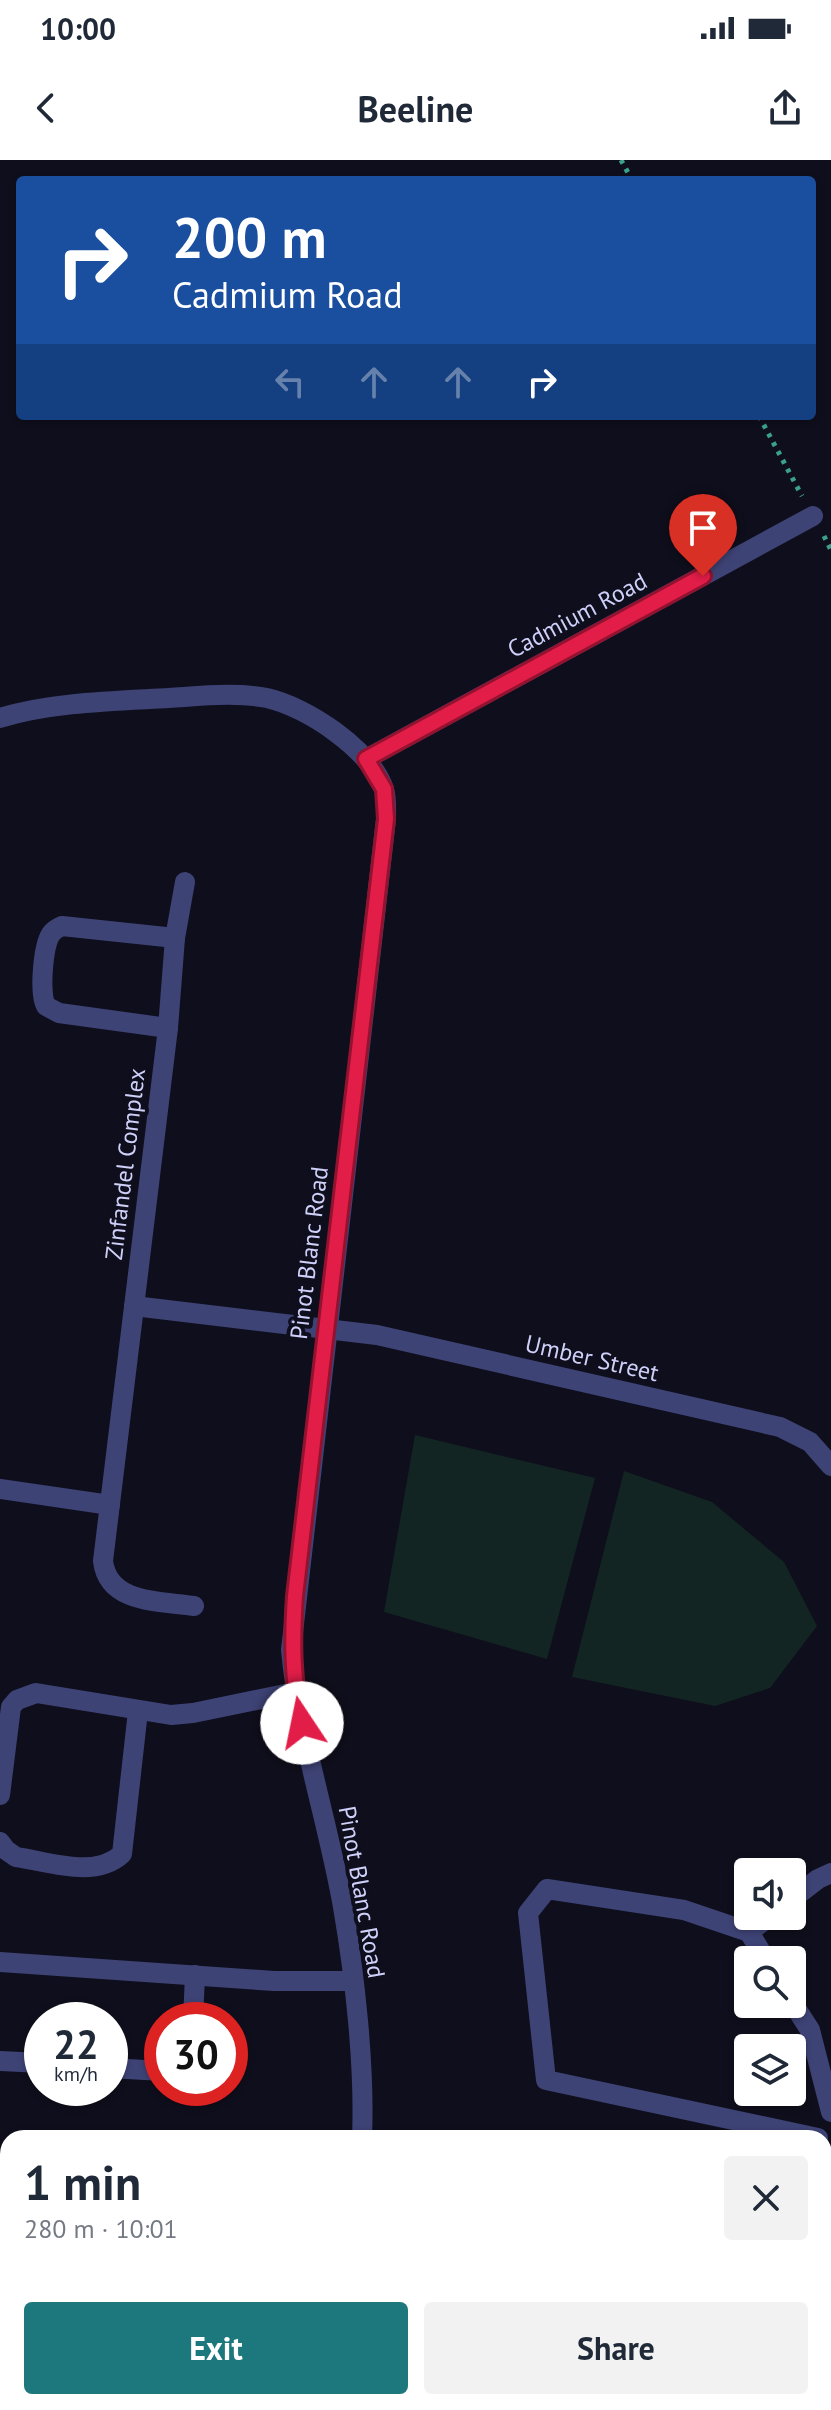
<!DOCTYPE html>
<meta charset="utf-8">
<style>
body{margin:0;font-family:"PT Sans",sans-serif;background:#f2f2f3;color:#1f2937;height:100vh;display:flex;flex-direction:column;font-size:30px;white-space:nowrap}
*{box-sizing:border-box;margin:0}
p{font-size:26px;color:#747a83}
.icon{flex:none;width:44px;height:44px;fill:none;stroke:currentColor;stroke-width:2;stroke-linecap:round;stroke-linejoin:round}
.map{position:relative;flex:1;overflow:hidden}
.details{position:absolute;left:0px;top:1970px;width:832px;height:280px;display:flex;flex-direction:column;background:#fff;border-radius:24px 24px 0 0;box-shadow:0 2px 6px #0004}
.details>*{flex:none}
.hud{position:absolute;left:16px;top:16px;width:800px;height:244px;border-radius:8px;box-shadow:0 2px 6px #0004;background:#1a4fa0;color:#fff;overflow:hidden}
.fabs{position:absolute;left:734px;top:1698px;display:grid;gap:16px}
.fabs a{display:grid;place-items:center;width:72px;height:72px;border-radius:8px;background:#fff;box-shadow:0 2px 6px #0004;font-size:40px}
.speed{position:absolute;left:24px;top:1842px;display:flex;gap:16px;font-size:40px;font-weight:700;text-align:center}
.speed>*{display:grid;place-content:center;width:104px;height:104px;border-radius:50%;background:#fff;box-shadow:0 2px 6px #0004;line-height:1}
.speed small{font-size:20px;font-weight:400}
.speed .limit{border:12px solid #d22;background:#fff;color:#111}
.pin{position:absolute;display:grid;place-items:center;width:68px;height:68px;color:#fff;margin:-82px -34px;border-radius:50% 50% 50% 0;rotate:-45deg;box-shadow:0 0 8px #0007}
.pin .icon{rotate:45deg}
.me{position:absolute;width:88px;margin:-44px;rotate:349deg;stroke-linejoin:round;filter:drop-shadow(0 0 6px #0008)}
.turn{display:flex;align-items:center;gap:28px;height:168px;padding:0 24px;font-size:36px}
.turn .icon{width:104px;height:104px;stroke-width:2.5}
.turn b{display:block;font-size:56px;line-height:68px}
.lanes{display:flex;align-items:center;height:76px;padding:0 24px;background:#0003;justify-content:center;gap:40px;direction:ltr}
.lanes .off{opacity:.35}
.round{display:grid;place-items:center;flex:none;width:84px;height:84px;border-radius:8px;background:#f2f2f3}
.headline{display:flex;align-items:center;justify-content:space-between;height:136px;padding:0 24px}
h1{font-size:48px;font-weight:700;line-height:60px}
.cta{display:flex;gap:16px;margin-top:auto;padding:16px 24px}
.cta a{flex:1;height:92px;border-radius:8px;background:#1d787e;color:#fff;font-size:32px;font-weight:700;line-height:92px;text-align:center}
.cta a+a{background:#f2f2f3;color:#1f2937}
.status{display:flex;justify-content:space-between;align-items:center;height:56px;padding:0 40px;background:#fff;direction:ltr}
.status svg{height:22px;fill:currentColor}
header{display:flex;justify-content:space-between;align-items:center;height:104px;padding:0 24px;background:#fff;font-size:36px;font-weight:700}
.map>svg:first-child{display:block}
.green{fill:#122522}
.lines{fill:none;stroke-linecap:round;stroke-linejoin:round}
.path{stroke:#3ba18e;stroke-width:5;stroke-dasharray:4 6;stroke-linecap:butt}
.minor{stroke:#3e4376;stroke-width:20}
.route-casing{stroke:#92132f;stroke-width:20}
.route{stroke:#e11d48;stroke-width:14}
.labels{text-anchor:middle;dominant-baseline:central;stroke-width:8;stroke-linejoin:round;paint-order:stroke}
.street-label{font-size:24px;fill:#cfd0f9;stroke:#0f0e1c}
</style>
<div class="status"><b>10:00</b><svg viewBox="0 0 49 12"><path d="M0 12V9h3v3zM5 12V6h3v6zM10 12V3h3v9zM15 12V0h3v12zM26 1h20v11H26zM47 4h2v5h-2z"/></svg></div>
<header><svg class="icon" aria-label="back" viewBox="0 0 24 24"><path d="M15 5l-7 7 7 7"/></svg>Beeline<svg class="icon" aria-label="share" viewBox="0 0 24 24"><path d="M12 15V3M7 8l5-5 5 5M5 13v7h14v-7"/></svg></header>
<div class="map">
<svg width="831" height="2250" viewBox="0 0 831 2250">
<rect width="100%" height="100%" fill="#0f0e1c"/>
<g class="green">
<path d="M 415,1275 L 595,1318 L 547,1499 L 384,1452 Z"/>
<path d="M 624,1311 L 712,1342 L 784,1402 L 817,1466 L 770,1528 L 715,1546 L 572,1517 Z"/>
</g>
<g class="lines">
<g class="path">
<path d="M 621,0 L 632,20"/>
<path d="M 759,256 L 802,336"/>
<path d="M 824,376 L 831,390"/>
</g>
<g class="minor">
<path d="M 0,558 C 51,542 116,541 169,538 C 201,536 236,532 267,538 C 307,547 370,589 384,629 C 387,639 386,649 386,659 L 291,1490 C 299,1577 328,1661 343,1747 C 355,1817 365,1907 362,1978"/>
<path d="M 366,599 L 813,356"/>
<path d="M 185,722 L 175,778 L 168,868 L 103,1401 C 108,1444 160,1441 194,1446"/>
<path d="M 168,868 L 59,853 L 46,846 C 39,834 43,786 51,774 C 55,769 56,769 62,766 L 175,778"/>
<path d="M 134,1146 L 377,1175 L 780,1267 L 810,1282 L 831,1306"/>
<path d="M 0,1329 L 110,1345"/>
<path d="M 0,1635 L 11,1547 L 17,1540 L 36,1533 L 171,1555 L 193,1553 L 295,1532"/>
<path d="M 0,1682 L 6,1690 L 16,1697 C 50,1702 95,1719 122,1694 L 138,1551"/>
<path d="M 792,1739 L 818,1719 L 831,1713"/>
<path d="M 749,1772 L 770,1756"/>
<path d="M 766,1800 L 749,1772 L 684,1750 L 547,1729 L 528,1753 L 546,1920 L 818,1978"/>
<path d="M 0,1802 L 274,1821 L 352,1821"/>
<path d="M 792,1842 L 810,1870 L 831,1952"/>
<path d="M 193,1860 L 195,1815"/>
<path d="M 0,1901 L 42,1903"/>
<path d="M 110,1908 L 162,1911"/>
<path d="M 0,2070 L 8,2071"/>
<path d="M 824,2181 L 831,2183"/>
<path d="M 142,2242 L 143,2250"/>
<path d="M 354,2250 L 354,2242"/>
</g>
</g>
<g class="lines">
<defs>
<path id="route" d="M 302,1563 C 292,1519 292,1480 295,1436 L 386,659 L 384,629 L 366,599 L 703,416"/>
</defs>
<use href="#route" class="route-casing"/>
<use href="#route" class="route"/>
</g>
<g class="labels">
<g class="street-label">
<text transform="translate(577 455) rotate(-28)">Cadmium Road</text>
<text transform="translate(125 1004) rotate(-83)">Zinfandel Complex</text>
<text transform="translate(309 1093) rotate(-83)">Pinot Blanc Road</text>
<text transform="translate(592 1198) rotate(13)">Umber Street</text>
<text transform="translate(362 1732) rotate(80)">Pinot Blanc Road</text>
</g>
</g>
</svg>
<div class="fabs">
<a><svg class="icon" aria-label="sound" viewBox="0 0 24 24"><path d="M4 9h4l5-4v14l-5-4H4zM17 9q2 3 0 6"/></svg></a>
<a><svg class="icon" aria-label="search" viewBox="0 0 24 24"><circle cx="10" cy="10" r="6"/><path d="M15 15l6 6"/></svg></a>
<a><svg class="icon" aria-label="layers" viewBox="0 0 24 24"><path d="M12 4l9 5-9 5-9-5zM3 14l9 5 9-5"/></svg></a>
</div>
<div class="speed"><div>22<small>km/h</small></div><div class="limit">30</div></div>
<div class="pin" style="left:703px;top:416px;background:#d93025"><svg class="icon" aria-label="arrive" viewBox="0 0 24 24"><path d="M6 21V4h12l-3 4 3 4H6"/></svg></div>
<svg class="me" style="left:302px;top:1563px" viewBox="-20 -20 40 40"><circle r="19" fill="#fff"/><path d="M0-13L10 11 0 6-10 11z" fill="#e11d48"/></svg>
<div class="hud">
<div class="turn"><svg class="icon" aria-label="right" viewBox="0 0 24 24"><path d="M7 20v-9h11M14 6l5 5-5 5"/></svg><div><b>200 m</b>Cadmium Road</div></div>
<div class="lanes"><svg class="icon off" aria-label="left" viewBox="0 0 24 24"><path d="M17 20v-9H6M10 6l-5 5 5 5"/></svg><svg class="icon off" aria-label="ahead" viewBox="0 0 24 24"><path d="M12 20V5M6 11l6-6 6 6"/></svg><svg class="icon off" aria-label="ahead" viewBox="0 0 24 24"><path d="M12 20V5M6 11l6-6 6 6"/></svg><svg class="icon" aria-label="right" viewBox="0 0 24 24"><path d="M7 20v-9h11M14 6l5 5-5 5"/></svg></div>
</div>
<section class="details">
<div class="headline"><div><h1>1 min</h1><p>280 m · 10:01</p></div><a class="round"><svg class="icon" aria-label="close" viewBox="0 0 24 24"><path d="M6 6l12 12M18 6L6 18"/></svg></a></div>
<div class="cta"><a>Exit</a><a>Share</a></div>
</section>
</div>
